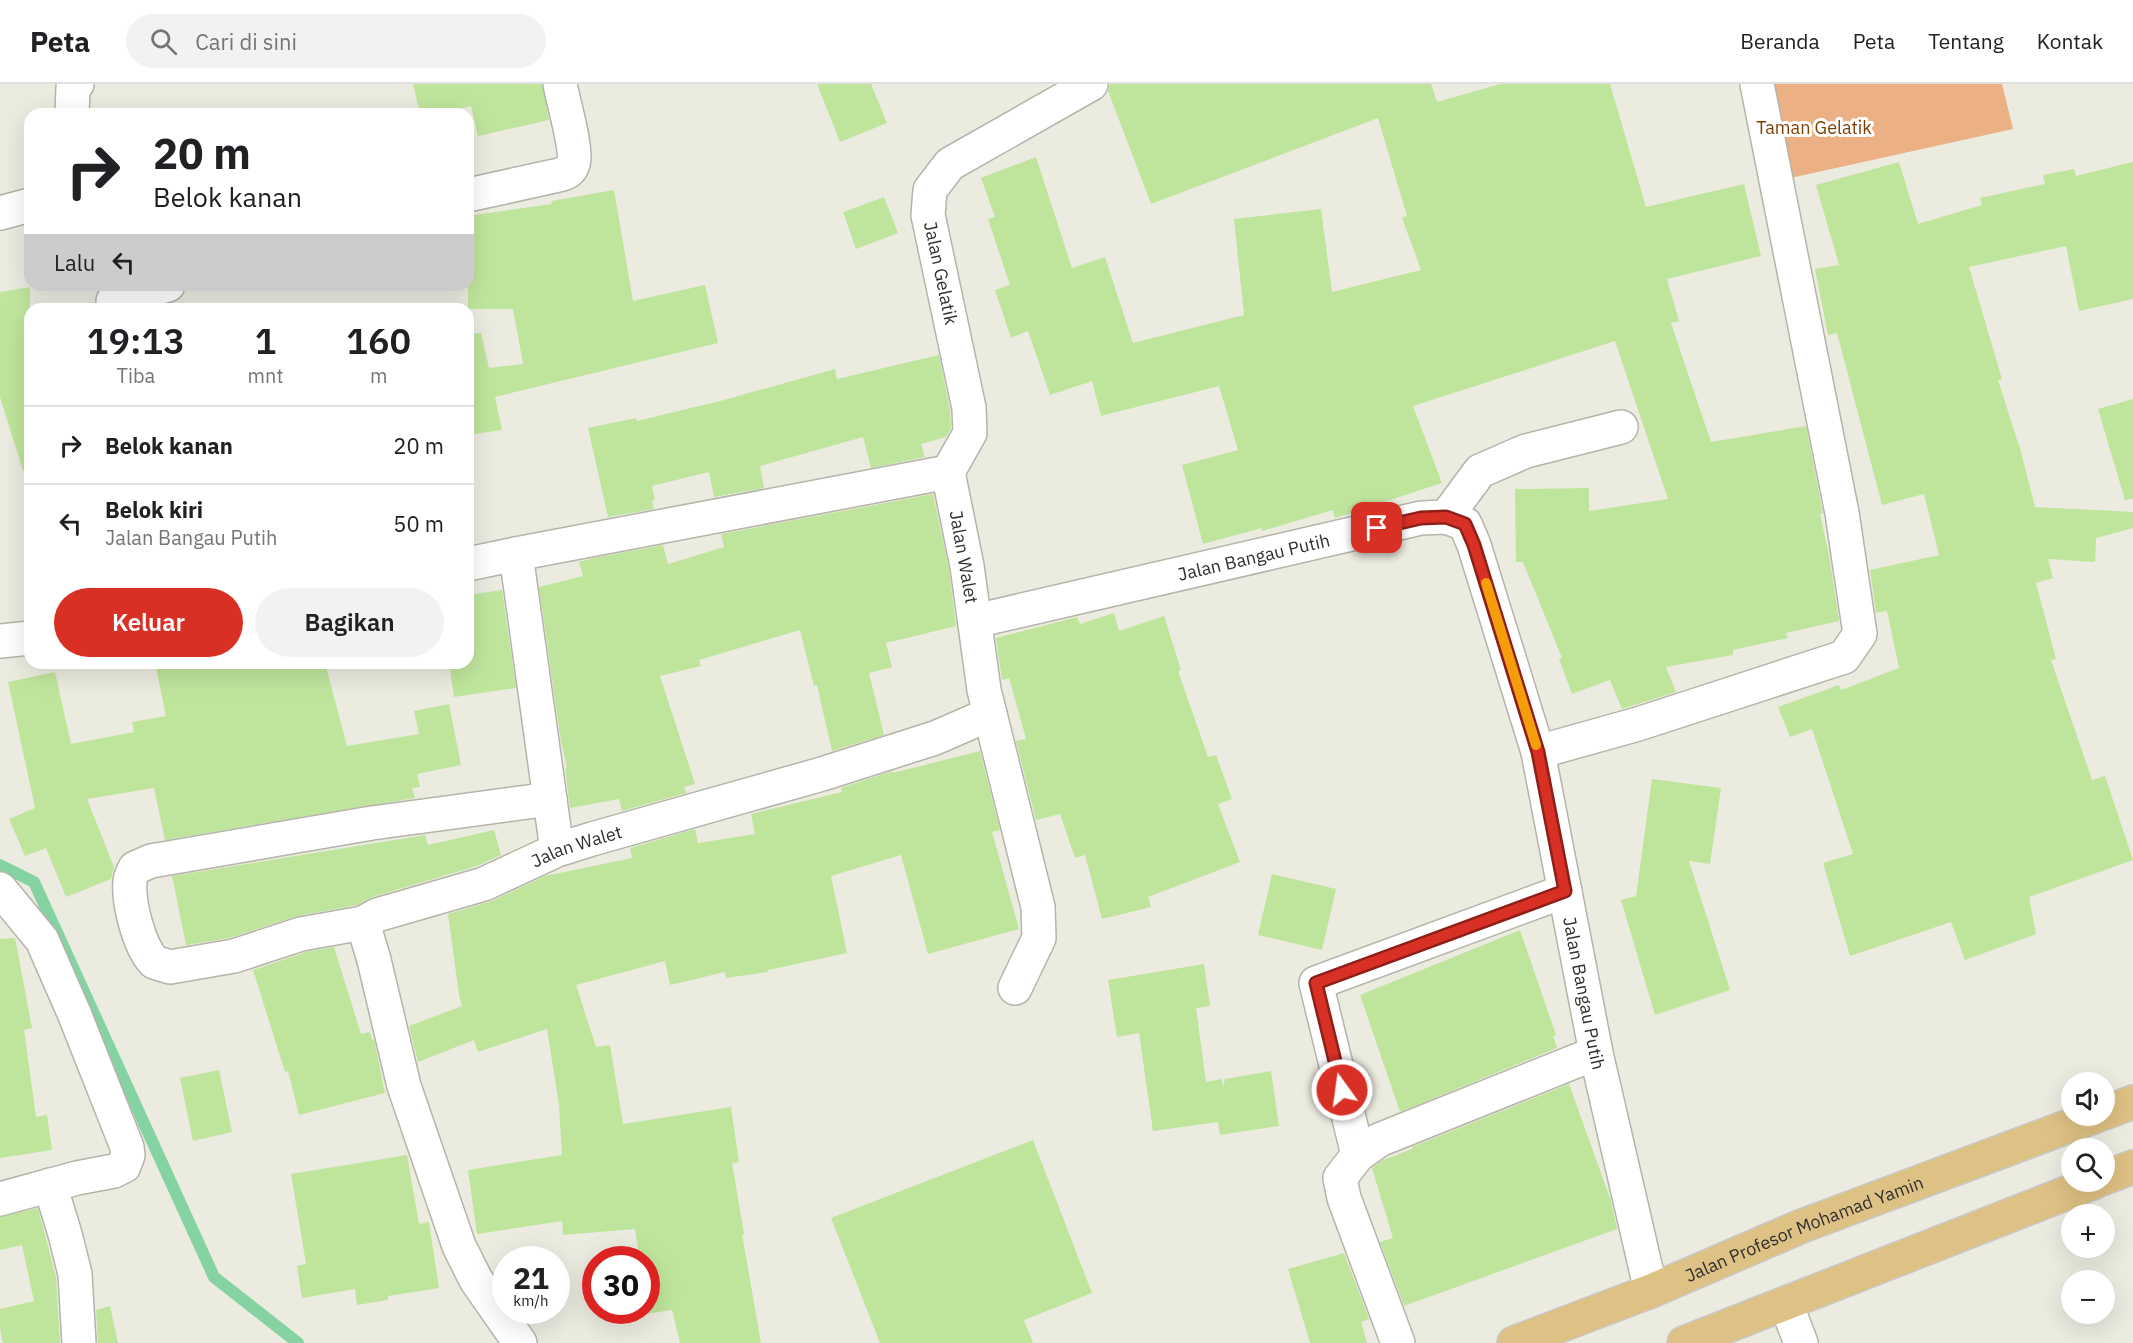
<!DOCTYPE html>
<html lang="id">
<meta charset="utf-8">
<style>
body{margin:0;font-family:"IBM Plex Sans",sans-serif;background:#f2f2f2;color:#202124;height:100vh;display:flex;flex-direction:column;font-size:22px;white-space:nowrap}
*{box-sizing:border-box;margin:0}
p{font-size:20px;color:#757577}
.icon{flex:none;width:33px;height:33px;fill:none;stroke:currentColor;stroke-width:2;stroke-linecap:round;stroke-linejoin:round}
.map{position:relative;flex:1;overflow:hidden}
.sheet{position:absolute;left:24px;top:219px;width:450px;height:366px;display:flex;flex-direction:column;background:#fff;border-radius:18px;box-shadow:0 6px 24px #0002}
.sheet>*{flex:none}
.guide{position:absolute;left:24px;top:24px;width:450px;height:183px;border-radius:18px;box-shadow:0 6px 24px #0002;background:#fff;color:#202124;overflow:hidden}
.tools{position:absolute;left:2061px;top:988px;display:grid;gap:12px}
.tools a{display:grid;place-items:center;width:54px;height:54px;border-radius:50%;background:#fff;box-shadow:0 6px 24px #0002;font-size:30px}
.speed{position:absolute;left:492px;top:1162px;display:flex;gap:12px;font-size:30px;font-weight:700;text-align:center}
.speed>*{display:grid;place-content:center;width:78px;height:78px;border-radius:50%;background:#fff;box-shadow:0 6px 24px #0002;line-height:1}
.speed small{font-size:15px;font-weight:400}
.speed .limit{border:9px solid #d22;background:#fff;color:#111}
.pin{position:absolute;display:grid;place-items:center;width:51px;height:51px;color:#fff;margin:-26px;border-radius:12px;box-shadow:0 3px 9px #0006}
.me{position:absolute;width:66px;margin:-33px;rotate:346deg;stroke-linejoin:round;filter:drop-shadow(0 0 4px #0008)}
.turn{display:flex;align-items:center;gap:21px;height:126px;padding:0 30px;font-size:27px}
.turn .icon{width:78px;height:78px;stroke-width:2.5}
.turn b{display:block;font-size:42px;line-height:51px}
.then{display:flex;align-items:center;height:57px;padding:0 30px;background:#0003;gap:12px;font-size:22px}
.eta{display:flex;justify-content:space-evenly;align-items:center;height:102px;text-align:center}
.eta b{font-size:36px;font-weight:600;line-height:42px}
.button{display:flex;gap:12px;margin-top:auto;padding:12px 30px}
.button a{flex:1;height:69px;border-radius:36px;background:#d93025;color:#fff;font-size:24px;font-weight:600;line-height:69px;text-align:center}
.button a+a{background:#f2f2f2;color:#202124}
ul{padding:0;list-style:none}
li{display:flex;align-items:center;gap:18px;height:78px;padding:0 30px;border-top:2px solid #e0e0e0}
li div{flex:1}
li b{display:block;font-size:22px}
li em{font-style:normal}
header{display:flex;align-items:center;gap:36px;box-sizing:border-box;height:84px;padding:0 30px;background:#fff;border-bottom:2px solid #e0e0e0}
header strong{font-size:28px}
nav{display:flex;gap:33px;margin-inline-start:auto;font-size:21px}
.search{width:420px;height:54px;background:#f2f2f2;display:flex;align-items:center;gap:15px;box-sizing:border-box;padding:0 21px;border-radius:33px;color:#757577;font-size:22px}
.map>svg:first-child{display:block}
.green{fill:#ecb085}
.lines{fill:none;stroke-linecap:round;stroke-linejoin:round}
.stream{stroke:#85d3a3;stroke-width:12}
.building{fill:#bfe59d}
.minor-casing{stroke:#b4b4a9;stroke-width:36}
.major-casing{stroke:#c9c9c8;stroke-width:36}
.minor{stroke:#fff;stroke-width:33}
.major{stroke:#dec184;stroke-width:33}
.route-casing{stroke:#8d1f18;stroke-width:15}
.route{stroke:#d93025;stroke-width:10}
.slow{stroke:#f59e0b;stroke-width:10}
.labels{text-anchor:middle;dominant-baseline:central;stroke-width:6;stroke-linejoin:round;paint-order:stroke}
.park-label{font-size:18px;fill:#7c3e00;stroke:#fff}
.street-label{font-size:18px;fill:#30302c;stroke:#fff}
</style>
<header>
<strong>Peta</strong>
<div class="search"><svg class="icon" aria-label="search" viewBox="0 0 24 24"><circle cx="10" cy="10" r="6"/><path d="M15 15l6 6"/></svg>Cari di sini</div>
<nav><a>Beranda</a><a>Peta</a><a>Tentang</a><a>Kontak</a></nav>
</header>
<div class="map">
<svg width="2133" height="1259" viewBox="0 0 2133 1259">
<rect width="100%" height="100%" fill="#ecebe0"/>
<path class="green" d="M 1762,0 L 2002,0 L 2013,45 L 1777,97 Z"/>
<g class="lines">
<path class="stream" d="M 0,781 L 34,798 L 214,1193 L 298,1259"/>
</g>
<g class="building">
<path d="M 413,0 L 542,0 L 549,36 L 478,52 L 471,22 L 439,30 L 420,30 Z"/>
<path d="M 817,0 L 871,0 L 887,39 L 840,58 Z"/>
<path d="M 1110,0 L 1431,0 L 1437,18 L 1500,0 L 1610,0 L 1646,123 L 1744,100 L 1761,172 L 1667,195 L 1679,237 L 1671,239 L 1711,358 L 1806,342 L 1823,429 L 1820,430 L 1829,471 L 1839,537 L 1786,549 L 1788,554 L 1733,566 L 1733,571 L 1666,583 L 1676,608 L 1622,625 L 1610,596 L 1572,610 L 1559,575 L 1562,574 L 1523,478 L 1516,478 L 1515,405 L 1589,404 L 1589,427 L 1668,415 L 1615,257 L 1413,322 L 1442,399 L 1335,434 L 1333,426 L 1262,447 L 1262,444 L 1203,460 L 1182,381 L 1238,366 L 1219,302 L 1101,332 L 1092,297 L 1050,311 L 1028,247 L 1011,254 L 995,206 L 1010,201 L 988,135 L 995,133 L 981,94 L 1036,73 L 1072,184 L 1105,173 L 1133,259 L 1244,231 L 1234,135 L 1321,125 L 1332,208 L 1421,186 L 1402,134 L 1407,132 L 1378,34 L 1151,120 L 1108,7 Z"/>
<path d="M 1899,78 L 1918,140 L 1982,121 L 1980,114 L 2045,100 L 2043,91 L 2074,85 L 2076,92 L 2133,78 L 2133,215 L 2079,227 L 2066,162 L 1969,183 L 2002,295 L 1998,296 L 2021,368 L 2035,423 L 2133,428 L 2133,444 L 2096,454 L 2095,478 L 2048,475 L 2053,494 L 2036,499 L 2056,575 L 2051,576 L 2092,696 L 2105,692 L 2133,776 L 2029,813 L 2036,850 L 1965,876 L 1951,838 L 1850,872 L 1823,779 L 1853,770 L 1812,645 L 1790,653 L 1778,623 L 1839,601 L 1841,606 L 1899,584 L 1887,527 L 1876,529 L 1870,486 L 1939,471 L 1924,410 L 1882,421 L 1837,249 L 1828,251 L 1815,185 L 1839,181 L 1816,101 Z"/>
<path d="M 614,106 L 633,217 L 705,201 L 718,259 L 495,313 L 502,346 L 468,351 L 468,250 L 481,249 L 489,284 L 523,280 L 513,225 L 468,225 L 468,132 L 552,120 L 551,117 Z"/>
<path d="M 884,113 L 898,149 L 856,165 L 843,128 Z"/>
<path d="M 30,203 L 30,385 L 23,387 L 0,313 L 0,208 Z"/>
<path d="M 939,271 L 950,326 L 951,344 L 946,353 L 921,360 L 925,373 L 871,384 L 863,353 L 760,382 L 764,404 L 714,413 L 709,388 L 652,402 L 655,416 L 652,417 L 654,425 L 608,433 L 588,344 L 636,334 L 637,337 L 724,316 L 835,285 L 837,295 Z"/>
<path d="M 2133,315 L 2133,415 L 2125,416 L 2098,325 Z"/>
<path d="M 933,410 L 949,485 L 956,542 L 886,559 L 892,583 L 869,589 L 884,651 L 832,667 L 817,601 L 814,602 L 800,546 L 699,576 L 701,582 L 660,592 L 695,700 L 684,703 L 686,709 L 622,727 L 619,715 L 570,724 L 565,684 L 567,683 L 561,658 L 539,503 L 583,492 L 579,478 L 594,474 L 663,461 L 668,480 L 724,463 L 721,450 Z"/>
<path d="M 502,506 L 516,604 L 454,613 L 449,579 L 468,579 L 468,511 Z"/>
<path d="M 1114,529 L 1119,547 L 1164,532 L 1181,586 L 1178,587 L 1208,673 L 1216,671 L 1232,715 L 1218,720 L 1240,778 L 1148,813 L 1151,823 L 1102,835 L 1085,771 L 1075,774 L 1060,730 L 1036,736 L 1016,657 L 1026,655 L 1009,594 L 1002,596 L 996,554 L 1077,533 L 1080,540 Z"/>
<path d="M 155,579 L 325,579 L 347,662 L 419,650 L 414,627 L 449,620 L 461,681 L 417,690 L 420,703 L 412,704 L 415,714 L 165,756 L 154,704 L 87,715 L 114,783 L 111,795 L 66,813 L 46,764 L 25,772 L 9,735 L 35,724 L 8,598 L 55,588 L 71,660 L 134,648 L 132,638 L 166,632 Z"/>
<path d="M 980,667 L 1000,746 L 992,748 L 1019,845 L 928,870 L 901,771 L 831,792 L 847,869 L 768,886 L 768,888 L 726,894 L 725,888 L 670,901 L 665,877 L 576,901 L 596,963 L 610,961 L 623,1040 L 731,1023 L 739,1078 L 732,1079 L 744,1150 L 742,1150 L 761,1259 L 680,1259 L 672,1226 L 646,1230 L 646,1176 L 640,1176 L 635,1145 L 563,1151 L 562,1137 L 477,1150 L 468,1086 L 562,1071 L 559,1021 L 547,945 L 478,968 L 474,956 L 418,978 L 409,942 L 462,922 L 459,911 L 448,830 L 492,817 L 545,792 L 632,774 L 630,764 L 695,745 L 698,759 L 755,750 L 751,730 L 842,708 L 841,704 L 892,687 L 893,689 Z"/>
<path d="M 1652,695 L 1721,704 L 1710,780 L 1689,777 L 1730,906 L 1655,931 L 1621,816 L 1636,812 Z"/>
<path d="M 494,746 L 501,771 L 477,782 L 372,813 L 357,821 L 298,832 L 229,854 L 186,861 L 172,792 L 425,751 L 428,761 Z"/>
<path d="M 1272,790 L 1336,805 L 1322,866 L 1258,851 Z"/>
<path d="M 1520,846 L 1556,951 L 1553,952 L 1557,964 L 1400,1028 L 1360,911 Z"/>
<path d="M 15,854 L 32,944 L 24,946 L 36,1033 L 47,1031 L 52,1066 L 0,1074 L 0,855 Z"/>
<path d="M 334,863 L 361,950 L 370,948 L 372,956 L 374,955 L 385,1009 L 299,1031 L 288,987 L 285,988 L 253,886 L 306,868 Z"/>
<path d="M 1204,880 L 1210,922 L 1196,924 L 1206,998 L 1222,995 L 1223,1003 L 1225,995 L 1271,987 L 1279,1042 L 1220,1051 L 1218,1038 L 1153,1047 L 1139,949 L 1117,953 L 1108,896 Z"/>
<path d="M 219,986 L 232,1048 L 193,1057 L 180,994 Z"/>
<path d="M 1569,1000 L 1611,1117 L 1617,1145 L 1404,1222 L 1380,1158 L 1393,1154 L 1372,1084 L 1381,1077 L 1412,1065 L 1412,1063 Z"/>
<path d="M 1033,1056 L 1092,1209 L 1024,1236 L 1033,1259 L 880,1259 L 831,1134 Z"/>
<path d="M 407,1071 L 419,1140 L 429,1138 L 439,1204 L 388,1212 L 388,1216 L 357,1221 L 355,1205 L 302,1214 L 297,1182 L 306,1180 L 291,1090 Z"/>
<path d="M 38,1124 L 56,1193 L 60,1259 L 3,1259 L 0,1244 L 0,1225 L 34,1217 L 22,1161 L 0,1166 L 0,1133 Z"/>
<path d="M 1344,1169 L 1369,1235 L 1361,1238 L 1367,1259 L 1310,1259 L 1288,1185 Z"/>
<path d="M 110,1222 L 118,1259 L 98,1259 L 96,1226 Z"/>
</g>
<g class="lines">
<defs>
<g id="minor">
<path d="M 72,30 L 73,4 L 77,0"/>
<path d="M 468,111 L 559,91 C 566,89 571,87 573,80 C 578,67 563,17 560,0"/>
<path d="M 0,129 L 30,121"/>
<path d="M 113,217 L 168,201"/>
<path d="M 948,388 L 970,349 L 969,324 L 928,131 L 930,106 L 950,80 L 1091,0"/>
<path d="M 1446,433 L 1480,387 L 1526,367 L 1621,343"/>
<path d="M 516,470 L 948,388"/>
<path d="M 468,480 L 516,470 L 557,766"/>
<path id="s1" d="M 975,537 L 1421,434 L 1446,433 L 1465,440 L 1474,461 L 1538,668 L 1596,969 L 1651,1207"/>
<path d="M 0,557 L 30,554"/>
<path d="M 990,630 L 1038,823 L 1039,854 L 1015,904"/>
<path d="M 1538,668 L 1638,640 L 1844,573 L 1860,550 L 1842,429 L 1757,0"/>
<path d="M 0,805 L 42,856 L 74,929 L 127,1063 L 128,1071 L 124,1082 L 114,1087 L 77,1094 L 0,1115"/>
<path d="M 363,839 L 301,850 L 234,872 L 170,883 L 154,878 C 139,862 128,819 130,797 C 130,793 133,788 135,784 L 151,777 L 372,739 L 550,715"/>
<path d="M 1358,1071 L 1316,899 L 1565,807"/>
<path d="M 50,1101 L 65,1150 L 75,1190 L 79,1259"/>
<path d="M 1786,1220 L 1801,1259"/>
<path id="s2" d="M 520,1259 L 476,1196 L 459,1162 L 404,1002 L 374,876 L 363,839 L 377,831 L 484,800 L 557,766 L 592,755 L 822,690 L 935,654 L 990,630 L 984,606 L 967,482 L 948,388"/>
<path d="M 1398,1259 L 1344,1114 L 1340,1094 L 1358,1071 L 1379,1056 L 1596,969"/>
</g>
<g id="major">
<path d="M 2104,1029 L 2133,1018"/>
<path d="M 2104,1094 L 2133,1083"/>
<path id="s3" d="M 1514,1259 L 1651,1207 L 1802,1142 L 2096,1032"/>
<path d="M 1684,1259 L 2095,1098"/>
</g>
</defs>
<use href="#minor" class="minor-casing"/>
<use href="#major" class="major-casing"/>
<use href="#minor" class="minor"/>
<use href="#major" class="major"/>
</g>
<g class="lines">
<defs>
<path id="route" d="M 1342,1006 L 1316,899 L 1565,807 L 1538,668 L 1474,461 L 1465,440 L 1446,433 L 1421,434 L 1377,444"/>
</defs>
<use href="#route" class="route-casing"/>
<use href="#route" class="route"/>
<path class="slow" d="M 1486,499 L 1536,661"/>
</g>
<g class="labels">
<g class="park-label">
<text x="1814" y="43">Taman Gelatik</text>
</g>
<g class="street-label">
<text transform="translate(941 189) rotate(78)">Jalan Gelatik</text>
<text stroke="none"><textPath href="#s1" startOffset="286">Jalan Bangau Putih</textPath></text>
<text transform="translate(964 473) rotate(80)">Jalan Walet</text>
<text stroke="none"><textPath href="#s2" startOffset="680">Jalan Walet</textPath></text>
<text stroke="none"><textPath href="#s1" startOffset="988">Jalan Bangau Putih</textPath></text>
<text stroke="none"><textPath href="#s3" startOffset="312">Jalan Profesor Mohamad Yamin</textPath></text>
</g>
</g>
</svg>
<div class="tools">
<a><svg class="icon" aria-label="sound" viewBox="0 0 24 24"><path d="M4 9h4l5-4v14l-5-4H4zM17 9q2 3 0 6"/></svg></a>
<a><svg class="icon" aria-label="search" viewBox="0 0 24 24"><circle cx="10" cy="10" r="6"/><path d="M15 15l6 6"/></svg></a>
<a>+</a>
<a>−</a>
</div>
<div class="speed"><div>21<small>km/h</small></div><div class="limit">30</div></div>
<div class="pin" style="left:1377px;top:444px;background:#d93025"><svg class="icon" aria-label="arrive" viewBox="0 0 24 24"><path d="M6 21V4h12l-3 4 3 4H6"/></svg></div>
<svg class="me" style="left:1342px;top:1006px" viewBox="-20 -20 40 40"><circle r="17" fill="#d93025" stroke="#fff" stroke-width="3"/><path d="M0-11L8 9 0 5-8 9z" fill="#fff"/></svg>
<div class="guide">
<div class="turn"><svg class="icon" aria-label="right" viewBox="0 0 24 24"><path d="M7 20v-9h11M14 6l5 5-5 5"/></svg><div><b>20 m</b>Belok kanan</div></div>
<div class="then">Lalu<svg class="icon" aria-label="left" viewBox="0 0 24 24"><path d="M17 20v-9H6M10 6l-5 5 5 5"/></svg></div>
</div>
<section class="sheet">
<div class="eta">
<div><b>19:13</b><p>Tiba</p></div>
<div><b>1</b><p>mnt</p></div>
<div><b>160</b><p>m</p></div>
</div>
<ul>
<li><svg class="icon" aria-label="right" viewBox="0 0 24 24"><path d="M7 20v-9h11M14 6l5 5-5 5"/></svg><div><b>Belok kanan</b></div><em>20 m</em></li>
<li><svg class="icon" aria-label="left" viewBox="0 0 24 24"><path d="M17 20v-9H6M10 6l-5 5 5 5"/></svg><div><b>Belok kiri</b><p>Jalan Bangau Putih</p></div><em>50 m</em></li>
</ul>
<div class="button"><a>Keluar</a><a>Bagikan</a></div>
</section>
</div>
